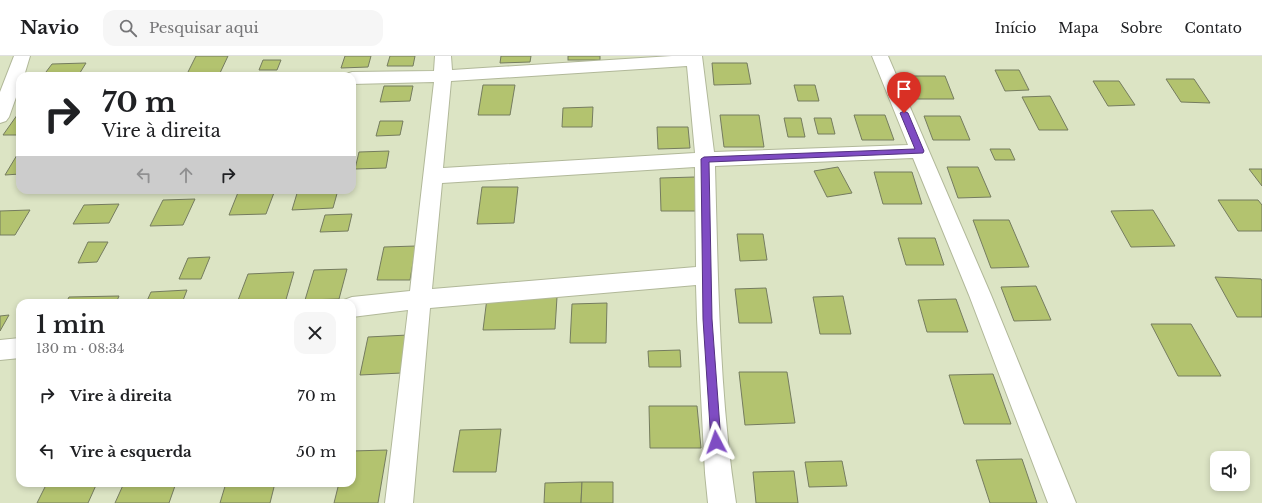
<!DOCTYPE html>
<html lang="pt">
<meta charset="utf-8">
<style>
body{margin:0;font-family:"Libre Baskerville",serif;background:#f6f6f6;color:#202124;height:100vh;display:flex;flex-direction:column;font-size:15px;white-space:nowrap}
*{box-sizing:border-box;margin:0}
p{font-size:13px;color:#757577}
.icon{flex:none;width:22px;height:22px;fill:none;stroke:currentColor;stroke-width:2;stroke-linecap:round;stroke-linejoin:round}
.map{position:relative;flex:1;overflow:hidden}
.panel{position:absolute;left:16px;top:243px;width:340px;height:188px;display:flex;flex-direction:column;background:#fff;border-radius:12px;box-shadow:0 2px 6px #0003}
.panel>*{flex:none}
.guide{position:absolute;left:16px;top:16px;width:340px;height:122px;border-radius:12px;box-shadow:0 2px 6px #0003;background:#fff;color:#202124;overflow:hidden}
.tools{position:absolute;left:1210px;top:395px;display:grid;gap:8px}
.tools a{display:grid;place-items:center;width:40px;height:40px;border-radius:8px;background:#fff;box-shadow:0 2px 6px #0003;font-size:20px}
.pin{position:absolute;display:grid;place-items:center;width:34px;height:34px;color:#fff;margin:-41px -17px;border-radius:50% 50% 50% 0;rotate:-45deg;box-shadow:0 0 4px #0007}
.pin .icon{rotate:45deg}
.me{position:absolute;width:44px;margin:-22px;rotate:356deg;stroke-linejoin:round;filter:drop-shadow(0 0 3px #0008)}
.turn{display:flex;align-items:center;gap:14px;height:84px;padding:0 20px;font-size:18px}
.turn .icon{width:52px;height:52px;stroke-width:2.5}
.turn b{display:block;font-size:28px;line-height:34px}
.lanes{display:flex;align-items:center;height:38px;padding:0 20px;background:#0003;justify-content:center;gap:20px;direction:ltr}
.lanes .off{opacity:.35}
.round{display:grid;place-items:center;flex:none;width:42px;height:42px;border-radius:12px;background:#f6f6f6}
.overview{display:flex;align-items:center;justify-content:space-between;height:68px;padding:0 20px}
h1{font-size:24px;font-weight:600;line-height:30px}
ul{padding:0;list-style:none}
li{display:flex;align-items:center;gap:12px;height:56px;padding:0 20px}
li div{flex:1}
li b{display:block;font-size:15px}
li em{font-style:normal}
header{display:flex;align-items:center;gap:24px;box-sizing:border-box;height:56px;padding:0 20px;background:#fff;border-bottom:1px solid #e0e0e0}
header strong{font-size:19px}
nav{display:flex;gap:22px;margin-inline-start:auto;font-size:14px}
.search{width:280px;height:36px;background:#f6f6f6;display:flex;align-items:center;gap:10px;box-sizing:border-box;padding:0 14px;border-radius:12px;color:#757577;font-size:15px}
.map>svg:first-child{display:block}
.building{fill:#b3c36f;stroke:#757c5f}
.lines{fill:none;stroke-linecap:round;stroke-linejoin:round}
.minor-casing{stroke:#b1b899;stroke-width:2}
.minor{fill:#fff;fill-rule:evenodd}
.route{fill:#7f4cc3;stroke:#53317f}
</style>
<header>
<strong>Navio</strong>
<div class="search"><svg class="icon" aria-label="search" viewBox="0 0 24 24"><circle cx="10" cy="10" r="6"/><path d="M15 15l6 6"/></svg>Pesquisar aqui</div>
<nav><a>Início</a><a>Mapa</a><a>Sobre</a><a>Contato</a></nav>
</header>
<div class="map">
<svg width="1262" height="447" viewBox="0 0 1262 447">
<rect width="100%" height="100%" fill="#dce4c4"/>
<g class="building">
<path d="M 196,0 L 228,0 L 220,17 L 187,18 Z"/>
<path d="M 345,0 L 371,0 L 368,11 L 341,12 Z"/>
<path d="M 390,0 L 415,0 L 413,10 L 387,10 Z"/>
<path d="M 501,0 L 531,0 L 530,6 L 500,7 Z"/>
<rect x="568" y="0" width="32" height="4"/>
<path d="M 263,4 L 281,4 L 277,14 L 259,14 Z"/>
<path d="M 86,7 L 78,20 L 43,20 L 52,8 Z"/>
<path d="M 712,7 L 747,7 L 751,28 L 714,29 Z"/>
<path d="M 995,14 L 1019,14 L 1029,34 L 1005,35 Z"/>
<path d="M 906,20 L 945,20 L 954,43 L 914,43 Z"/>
<path d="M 1166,23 L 1194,23 L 1210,47 L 1181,46 Z"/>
<path d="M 1093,25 L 1119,25 L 1135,49 L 1108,50 Z"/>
<path d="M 483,29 L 515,29 L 510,59 L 478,59 Z"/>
<path d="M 794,29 L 815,29 L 819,45 L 798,45 Z"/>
<path d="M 384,30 L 413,30 L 410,45 L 380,46 Z"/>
<path d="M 1050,40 L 1068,74 L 1039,74 L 1022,41 Z"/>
<path d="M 593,51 L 592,71 L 562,71 L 563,52 Z"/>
<path d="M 20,55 L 20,79 L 3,79 Z"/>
<path d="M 720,59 L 759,59 L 764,91 L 724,91 Z"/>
<path d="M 854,59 L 885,59 L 894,84 L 862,84 Z"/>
<path d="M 924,60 L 960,60 L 970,84 L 933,84 Z"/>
<path d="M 784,62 L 801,62 L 805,81 L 788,81 Z"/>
<path d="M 814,62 L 831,62 L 835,78 L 818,78 Z"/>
<path d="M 380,65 L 403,65 L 400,79 L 376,80 Z"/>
<path d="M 657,71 L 688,71 L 690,92 L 658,93 Z"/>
<path d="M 990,93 L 1010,93 L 1015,104 L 995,104 Z"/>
<path d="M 389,95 L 386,112 L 355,113 L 359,96 Z"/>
<path d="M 17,99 L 20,99 L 20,118 L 5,119 Z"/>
<path d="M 838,111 L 852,137 L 827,141 L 814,115 Z"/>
<path d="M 947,111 L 978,111 L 991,141 L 958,142 Z"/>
<path d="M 1249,113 L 1262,113 L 1262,130 Z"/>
<path d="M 874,116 L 912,116 L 922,148 L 883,148 Z"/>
<path d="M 695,121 L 698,155 L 661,155 L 660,122 Z"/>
<path d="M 482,131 L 518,131 L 514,167 L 477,168 Z"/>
<path d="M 239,134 L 275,134 L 266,158 L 229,159 Z"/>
<path d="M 298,134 L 338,134 L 333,152 L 292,154 Z"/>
<path d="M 195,143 L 183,169 L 150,170 L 163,144 Z"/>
<path d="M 1218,144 L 1258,144 L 1262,149 L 1262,175 L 1238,175 Z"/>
<path d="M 119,148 L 109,167 L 73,168 L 84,149 Z"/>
<path d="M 30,154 L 15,179 L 0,179 L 0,155 Z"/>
<path d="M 1153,154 L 1175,190 L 1131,191 L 1111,155 Z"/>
<path d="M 352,158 L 348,175 L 320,176 L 325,159 Z"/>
<path d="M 973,164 L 1009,164 L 1029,211 L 991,212 Z"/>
<path d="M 737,178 L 763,178 L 767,204 L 740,205 Z"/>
<path d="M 898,182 L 935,182 L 944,209 L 906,209 Z"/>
<path d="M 88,186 L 108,186 L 97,206 L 78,207 Z"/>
<path d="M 416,190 L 410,224 L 377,224 L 384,191 Z"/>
<path d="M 210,201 L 201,223 L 179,223 L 188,202 Z"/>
<path d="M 347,213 L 339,243 L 305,244 L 314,214 Z"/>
<path d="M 294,216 L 285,247 L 237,247 L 248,218 Z"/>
<path d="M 1215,221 L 1261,223 L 1262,225 L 1262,261 L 1237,261 Z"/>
<path d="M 1036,230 L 1051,264 L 1014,265 L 1001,231 Z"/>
<path d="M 766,232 L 772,267 L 739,267 L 735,233 Z"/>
<path d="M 187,234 L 182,247 L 146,247 L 151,236 Z"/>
<path d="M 119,240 L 116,247 L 66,247 L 69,241 Z"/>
<path d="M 843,240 L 851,278 L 820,278 L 813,241 Z"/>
<path d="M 557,241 L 555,273 L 483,274 L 487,242 Z"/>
<path d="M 956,243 L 968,276 L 927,276 L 918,244 Z"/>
<path d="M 607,247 L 606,287 L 570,287 L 572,248 Z"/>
<path d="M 9,259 L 0,275 L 0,260 Z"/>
<path d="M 1151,268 L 1191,268 L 1221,320 L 1178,320 Z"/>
<path d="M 408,279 L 402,317 L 360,319 L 368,281 Z"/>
<path d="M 680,294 L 681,311 L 649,311 L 648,295 Z"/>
<path d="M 739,316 L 787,316 L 795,367 L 745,369 Z"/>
<path d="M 993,318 L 1011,368 L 964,368 L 949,319 Z"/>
<path d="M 649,350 L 697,350 L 701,392 L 650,392 Z"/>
<path d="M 501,373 L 496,416 L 453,416 L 460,374 Z"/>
<path d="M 387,394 L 378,447 L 334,447 L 339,427 L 352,427 L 352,395 Z"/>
<path d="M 1022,403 L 1037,447 L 990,447 L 976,404 Z"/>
<path d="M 842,405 L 847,430 L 809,431 L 805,406 Z"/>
<path d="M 794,415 L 798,447 L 756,447 L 753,416 Z"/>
<path d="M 582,426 L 581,447 L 544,447 L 545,427 Z"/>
<path d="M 582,426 L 613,426 L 613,447 L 581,447 Z"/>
<path d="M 47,427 L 97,427 L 88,447 L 37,447 Z"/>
<path d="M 124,427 L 176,427 L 169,447 L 115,447 Z"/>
<path d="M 226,427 L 275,427 L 270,447 L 220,447 Z"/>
</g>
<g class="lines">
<defs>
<g id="minor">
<path d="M 14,0 L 30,0 L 24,20 L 20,20 L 20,30 L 9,61 L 6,65 L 0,67 L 0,36 Z"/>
<path d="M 435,0 L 451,0 L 452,14 L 672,0 L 702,0 L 714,96 L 908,89 L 872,0 L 888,0 L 991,239 L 1076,447 L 1048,447 L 969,239 L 913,102 L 715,110 C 718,222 719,336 736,447 L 708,447 L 705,417 L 697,263 L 696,229 L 430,252 L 413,447 L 385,447 L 408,254 L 352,261 L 352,247 L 343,247 L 344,244 L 352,241 L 410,235 L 434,26 L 352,28 L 352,20 L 345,20 L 346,18 L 352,16 L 434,15 ZM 687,10 L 695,97 L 443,112 L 451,25 ZM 695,111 L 696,211 L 432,233 L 442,127 Z"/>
<path d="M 20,282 L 20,302 L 0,304 L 0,284 Z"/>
</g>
</defs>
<use href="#minor" class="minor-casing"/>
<use href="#minor" class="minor"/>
</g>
<path class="route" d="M 904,55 L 908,57 L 924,95 L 923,97 L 709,106 L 712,263 L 721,386 L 720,390 L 716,391 L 712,390 L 711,386 L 703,263 L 701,103 L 704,101 L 915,93 L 900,57 Z"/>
</svg>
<div class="tools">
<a><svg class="icon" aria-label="sound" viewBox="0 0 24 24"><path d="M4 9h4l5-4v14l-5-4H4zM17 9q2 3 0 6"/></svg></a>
</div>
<div class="pin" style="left:904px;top:57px;background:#d93025"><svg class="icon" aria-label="arrive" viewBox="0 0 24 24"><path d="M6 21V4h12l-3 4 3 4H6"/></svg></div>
<svg class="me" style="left:716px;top:386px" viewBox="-20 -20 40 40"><path d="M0-17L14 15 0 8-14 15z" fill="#7f4cc3" stroke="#fff" stroke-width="4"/></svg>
<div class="guide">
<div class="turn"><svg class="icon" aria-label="right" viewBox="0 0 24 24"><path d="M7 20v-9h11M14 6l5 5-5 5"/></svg><div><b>70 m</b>Vire à direita</div></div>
<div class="lanes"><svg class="icon off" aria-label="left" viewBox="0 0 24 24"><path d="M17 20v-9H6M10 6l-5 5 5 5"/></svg><svg class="icon off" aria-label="ahead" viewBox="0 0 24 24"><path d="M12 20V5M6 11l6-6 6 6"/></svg><svg class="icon" aria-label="right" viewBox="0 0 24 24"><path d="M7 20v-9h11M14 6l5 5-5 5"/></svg></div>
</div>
<section class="panel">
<div class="overview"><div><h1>1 min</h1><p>130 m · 08:34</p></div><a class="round"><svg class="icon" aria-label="close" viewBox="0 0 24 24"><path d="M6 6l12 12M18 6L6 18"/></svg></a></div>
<ul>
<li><svg class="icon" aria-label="right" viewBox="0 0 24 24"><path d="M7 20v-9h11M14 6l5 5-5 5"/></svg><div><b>Vire à direita</b></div><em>70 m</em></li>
<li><svg class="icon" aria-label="left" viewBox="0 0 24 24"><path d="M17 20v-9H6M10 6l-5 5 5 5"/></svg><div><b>Vire à esquerda</b></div><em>50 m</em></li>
</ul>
</section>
</div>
